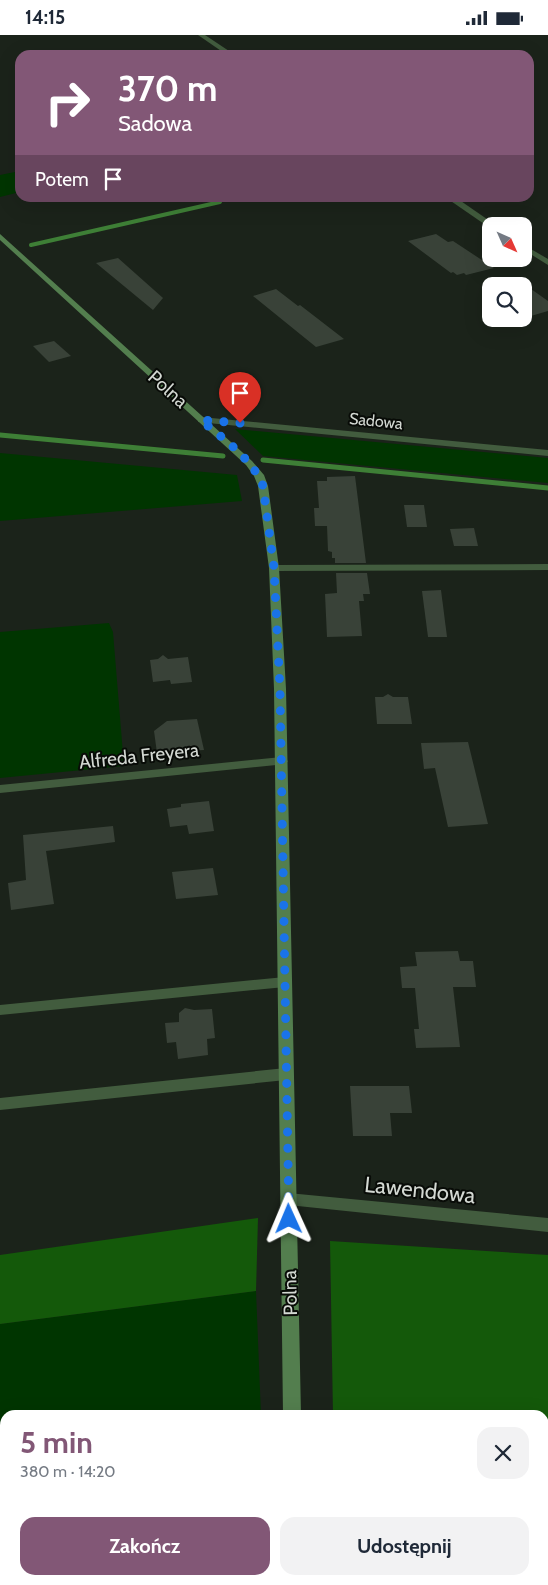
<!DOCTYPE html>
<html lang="pl">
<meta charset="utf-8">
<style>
body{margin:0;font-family:Cabin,sans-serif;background:#f2f2f3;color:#1f2937;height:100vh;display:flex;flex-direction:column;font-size:19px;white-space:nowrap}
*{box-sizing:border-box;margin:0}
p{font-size:16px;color:#747a83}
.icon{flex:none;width:28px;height:28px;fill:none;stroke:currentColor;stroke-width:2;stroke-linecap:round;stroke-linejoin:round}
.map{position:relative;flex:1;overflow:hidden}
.drawer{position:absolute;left:0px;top:1375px;width:549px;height:175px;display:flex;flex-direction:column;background:#fff;border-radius:15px 15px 0 0;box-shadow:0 5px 20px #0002}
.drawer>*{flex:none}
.guide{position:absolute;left:15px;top:15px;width:519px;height:152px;border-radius:15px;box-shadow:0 5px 20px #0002;background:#825776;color:#fff;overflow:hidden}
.needle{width:32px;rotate:135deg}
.fabs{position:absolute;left:482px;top:182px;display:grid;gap:10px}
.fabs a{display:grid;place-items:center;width:50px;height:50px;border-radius:10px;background:#fff;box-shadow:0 5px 20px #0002;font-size:25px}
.pin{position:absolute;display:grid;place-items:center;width:42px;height:42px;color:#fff;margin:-51px -21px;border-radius:50% 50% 50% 0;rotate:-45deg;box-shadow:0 0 5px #0007}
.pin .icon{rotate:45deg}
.me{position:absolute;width:55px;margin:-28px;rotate:359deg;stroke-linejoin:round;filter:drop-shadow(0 0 4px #0008)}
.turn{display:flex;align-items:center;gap:18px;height:105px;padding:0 20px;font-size:22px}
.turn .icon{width:65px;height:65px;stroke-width:2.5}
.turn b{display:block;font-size:35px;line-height:42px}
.then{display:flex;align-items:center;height:48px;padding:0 20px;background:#0003;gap:10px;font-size:19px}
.round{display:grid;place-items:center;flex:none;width:52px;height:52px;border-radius:15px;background:#f2f2f3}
.overview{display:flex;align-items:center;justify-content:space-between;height:85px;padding:0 20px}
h1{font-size:30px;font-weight:700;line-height:38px;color:#825776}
.action{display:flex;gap:10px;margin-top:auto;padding:10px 20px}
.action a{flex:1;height:58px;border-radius:15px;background:#825776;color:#fff;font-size:20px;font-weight:700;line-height:58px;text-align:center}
.action a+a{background:#f2f2f3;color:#1f2937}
.status{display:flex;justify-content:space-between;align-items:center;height:35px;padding:0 25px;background:#fff;direction:ltr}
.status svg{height:14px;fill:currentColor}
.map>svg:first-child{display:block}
.green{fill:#003500}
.forest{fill:#14590a}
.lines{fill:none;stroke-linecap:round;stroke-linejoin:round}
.stream-far1{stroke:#3e7f36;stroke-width:4}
.stream{stroke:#3e7f36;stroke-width:5}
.building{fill:#394238}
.lane{fill:#425c3e;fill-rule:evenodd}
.street{fill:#425c3e;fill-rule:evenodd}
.secondary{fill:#537e4e;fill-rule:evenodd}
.route{stroke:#1a73e8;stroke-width:9;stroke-dasharray:0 16.2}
.labels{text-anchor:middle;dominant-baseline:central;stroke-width:4;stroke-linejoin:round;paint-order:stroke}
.far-street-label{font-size:16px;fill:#d3d8d2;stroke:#080b07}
.street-label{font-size:19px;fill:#d3d8d2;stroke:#080b07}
.near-street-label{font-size:22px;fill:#d3d8d2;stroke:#080b07}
</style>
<div class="status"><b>14:15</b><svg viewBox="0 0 49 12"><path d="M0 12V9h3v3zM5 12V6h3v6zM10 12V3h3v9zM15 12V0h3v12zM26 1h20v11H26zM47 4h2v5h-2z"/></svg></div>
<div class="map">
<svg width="548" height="1550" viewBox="0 0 548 1550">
<rect width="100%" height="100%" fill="#1b231a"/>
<g class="green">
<path d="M 20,136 L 20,157 L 0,162 L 0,140 Z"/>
<path d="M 235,394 L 548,423 L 548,448 L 263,421 Z"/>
<path d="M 0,418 L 237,440 L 242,466 L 0,486 Z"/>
<path d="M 109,588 L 113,597 L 124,731 L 0,743 L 0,597 Z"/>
<path d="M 256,1256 L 261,1380 L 5,1380 L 5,1467 L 0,1468 L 0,1289 Z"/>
</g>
<g class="forest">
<path d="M 258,1183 L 256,1256 L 0,1289 L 0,1220 Z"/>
<path d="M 330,1206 L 548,1220 L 548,1550 L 335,1550 L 335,1545 L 544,1545 L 544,1380 L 333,1380 Z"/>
</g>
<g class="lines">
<path class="stream-far1" d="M 31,210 L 220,167"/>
<g class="stream">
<path d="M 0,400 L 223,421"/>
<path d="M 263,425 L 548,453"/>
</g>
</g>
<g class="building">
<path d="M 436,199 L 448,207 L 453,206 L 494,233 L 466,240 L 464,238 L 457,240 L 453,237 L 451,238 L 408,206 Z"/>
<path d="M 118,223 L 163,263 L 153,275 L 96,228 Z"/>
<path d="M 524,249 L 548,266 L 548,276 L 524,283 Z"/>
<path d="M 276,254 L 298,271 L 300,270 L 344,304 L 316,312 L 253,261 Z"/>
<path d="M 54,306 L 71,321 L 49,327 L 33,311 Z"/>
<path d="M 355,441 L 366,528 L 335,528 L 335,523 L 332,523 L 332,517 L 328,516 L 327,491 L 315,491 L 314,473 L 319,473 L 317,446 L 327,446 L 327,442 Z"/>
<path d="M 404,470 L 424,470 L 427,492 L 407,492 Z"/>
<path d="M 474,493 L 478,511 L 454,511 L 450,494 Z"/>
<path d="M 336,538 L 367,538 L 370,559 L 363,559 L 364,566 L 359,566 L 362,601 L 327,602 L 325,559 L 337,558 Z"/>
<path d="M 441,555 L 447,602 L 428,602 L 422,556 Z"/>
<path d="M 163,620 L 168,624 L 188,622 L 192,647 L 171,649 L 170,645 L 153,647 L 150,625 L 158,624 Z"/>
<path d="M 388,659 L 393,662 L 408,662 L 412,689 L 377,689 L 375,662 L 383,662 Z"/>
<path d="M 197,684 L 204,715 L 157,718 L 154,696 L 167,686 Z"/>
<path d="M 468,707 L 488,789 L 448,792 L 435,733 L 424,734 L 421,708 Z"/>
<path d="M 209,766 L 214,796 L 189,799 L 187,790 L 170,792 L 167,774 L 181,772 L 181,769 Z"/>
<path d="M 113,791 L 115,807 L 46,816 L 54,869 L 11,875 L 8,848 L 26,845 L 23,800 Z"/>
<path d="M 213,833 L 218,860 L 176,864 L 172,837 Z"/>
<path d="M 458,916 L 460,926 L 473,926 L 476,952 L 453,952 L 460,1012 L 416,1013 L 414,994 L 419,994 L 415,953 L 402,953 L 400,932 L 417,931 L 415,917 Z"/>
<path d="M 185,973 L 194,975 L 212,974 L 215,1003 L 207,1004 L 208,1020 L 178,1024 L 176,1007 L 167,1008 L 165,988 L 179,987 L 179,978 Z"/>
<path d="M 350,1051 L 409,1051 L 412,1078 L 390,1078 L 392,1101 L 353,1101 Z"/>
</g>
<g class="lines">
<g class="lane">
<path d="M 285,942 L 290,943 L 292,947 L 290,951 L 285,952 L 0,980 L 0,970 Z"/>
<path d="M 286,1033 L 291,1035 L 293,1039 L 291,1043 L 286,1045 L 0,1075 L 0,1063 Z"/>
</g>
<g class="street">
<path d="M 198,0 L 205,0 L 235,20 L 227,20 Z"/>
<path d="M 445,162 L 455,162 L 497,191 L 490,193 Z"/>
<path d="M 524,210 L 548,224 L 548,230 L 524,215 Z"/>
<path d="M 201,382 L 548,415 L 548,421 L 198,387 L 198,383 Z"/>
<path d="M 548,529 L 548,535 L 274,536 L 269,533 L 274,530 Z"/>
<path d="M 282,722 L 288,726 L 286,729 L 0,758 L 0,750 Z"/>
<path d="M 288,1158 L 548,1183 L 548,1197 L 288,1170 L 283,1169 L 280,1164 L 283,1159 Z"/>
</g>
<g class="secondary">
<path d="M 0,199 L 252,426 L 264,440 L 268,451 L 279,533 L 286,654 L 301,1380 L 283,1380 L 274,654 L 269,533 L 258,451 L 254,441 L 246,430 L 0,205 Z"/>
<path d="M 286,1545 L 304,1545 L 305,1550 L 287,1550 Z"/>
</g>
</g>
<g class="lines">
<path class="route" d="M 240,388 L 201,385 C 223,404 252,423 263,451 L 274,533 L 280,654 L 289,1184"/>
</g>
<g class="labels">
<g class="far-street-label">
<text transform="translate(376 386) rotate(6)">Sadowa</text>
</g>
<g class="street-label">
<text transform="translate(168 354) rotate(42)">Polna</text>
<text transform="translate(139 721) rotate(-6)">Alfreda Freyera</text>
<text transform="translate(290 1258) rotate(-91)">Polna</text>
</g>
<g class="near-street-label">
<text transform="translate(420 1155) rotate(6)">Lawendowa</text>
</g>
</g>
</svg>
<div class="fabs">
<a><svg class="needle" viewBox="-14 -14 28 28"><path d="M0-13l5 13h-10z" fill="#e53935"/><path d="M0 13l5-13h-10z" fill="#747a83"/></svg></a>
<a><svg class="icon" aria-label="search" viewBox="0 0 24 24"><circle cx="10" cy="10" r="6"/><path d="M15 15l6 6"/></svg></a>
</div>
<div class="pin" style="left:240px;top:388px;background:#d93025"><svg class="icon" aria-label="arrive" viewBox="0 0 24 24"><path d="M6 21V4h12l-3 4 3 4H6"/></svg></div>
<svg class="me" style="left:289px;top:1184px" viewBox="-20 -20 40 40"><path d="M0-17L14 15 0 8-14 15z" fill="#1a73e8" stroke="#fff" stroke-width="4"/></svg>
<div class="guide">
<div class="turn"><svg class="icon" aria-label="right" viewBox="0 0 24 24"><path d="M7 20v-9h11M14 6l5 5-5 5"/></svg><div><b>370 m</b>Sadowa</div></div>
<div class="then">Potem<svg class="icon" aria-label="arrive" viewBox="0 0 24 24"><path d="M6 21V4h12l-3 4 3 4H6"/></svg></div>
</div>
<section class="drawer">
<div class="overview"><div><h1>5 min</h1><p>380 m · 14:20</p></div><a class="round"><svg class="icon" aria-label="close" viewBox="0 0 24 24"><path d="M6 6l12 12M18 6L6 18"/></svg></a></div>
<div class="action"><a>Zakończ</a><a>Udostępnij</a></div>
</section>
</div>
